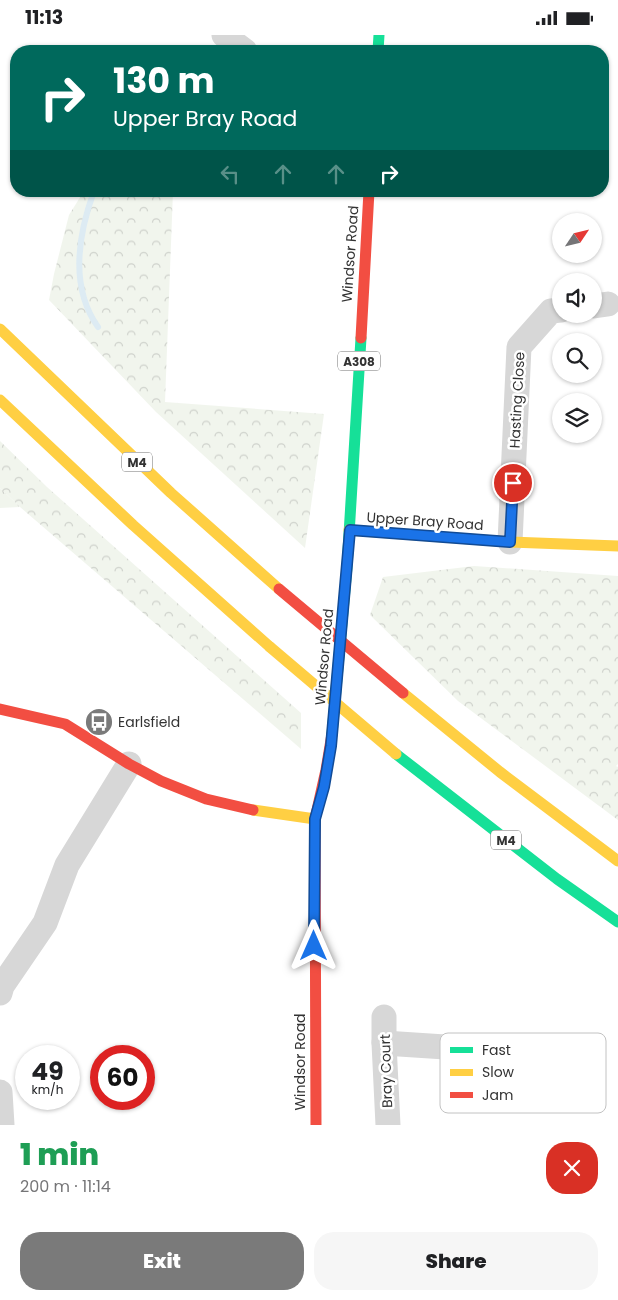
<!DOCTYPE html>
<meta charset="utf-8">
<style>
body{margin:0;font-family:Poppins,sans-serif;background:#f6f6f6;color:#202124;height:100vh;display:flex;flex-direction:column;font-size:19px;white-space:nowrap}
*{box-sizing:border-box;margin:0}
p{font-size:16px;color:#757577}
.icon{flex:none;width:28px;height:28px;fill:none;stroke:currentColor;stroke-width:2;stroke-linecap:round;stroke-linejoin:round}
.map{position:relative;height:1090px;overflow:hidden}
.sheet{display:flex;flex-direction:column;background:#fff;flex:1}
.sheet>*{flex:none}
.guide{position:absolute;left:10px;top:10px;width:599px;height:152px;border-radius:20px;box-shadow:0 1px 4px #0004;background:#00695c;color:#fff;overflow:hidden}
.needle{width:32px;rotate:55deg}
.fabs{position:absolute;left:552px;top:178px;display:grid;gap:10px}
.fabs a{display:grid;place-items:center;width:50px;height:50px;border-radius:50%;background:#fff;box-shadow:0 1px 4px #0004;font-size:25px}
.speed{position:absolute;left:15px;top:1010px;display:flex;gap:10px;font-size:25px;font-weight:700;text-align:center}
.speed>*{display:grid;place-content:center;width:65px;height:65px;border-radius:50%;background:#fff;box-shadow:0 1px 4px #0004;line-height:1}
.speed small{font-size:12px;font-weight:400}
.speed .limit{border:8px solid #d22;background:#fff;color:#111}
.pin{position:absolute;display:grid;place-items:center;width:42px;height:42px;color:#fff;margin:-21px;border:2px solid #fff;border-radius:50%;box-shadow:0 1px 5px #0007}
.me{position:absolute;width:55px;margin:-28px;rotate:0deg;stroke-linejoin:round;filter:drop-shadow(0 0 4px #0008)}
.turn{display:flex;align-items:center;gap:18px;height:105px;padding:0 20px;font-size:22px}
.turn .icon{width:65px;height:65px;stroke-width:2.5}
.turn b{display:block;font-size:35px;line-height:42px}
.lanes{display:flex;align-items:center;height:48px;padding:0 20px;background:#0003;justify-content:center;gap:25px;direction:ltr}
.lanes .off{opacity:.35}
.round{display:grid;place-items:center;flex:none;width:52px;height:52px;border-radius:20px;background:#f6f6f6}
.overview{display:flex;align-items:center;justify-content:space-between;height:85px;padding:0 20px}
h1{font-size:30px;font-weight:800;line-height:38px;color:#1e9e55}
.cta{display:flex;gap:10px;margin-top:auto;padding:10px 20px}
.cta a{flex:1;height:58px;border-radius:20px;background:#7a7a7a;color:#fff;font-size:20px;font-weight:800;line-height:58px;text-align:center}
.cta a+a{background:#f6f6f6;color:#202124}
.status{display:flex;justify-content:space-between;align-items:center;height:35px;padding:0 25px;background:#fff;direction:ltr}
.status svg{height:14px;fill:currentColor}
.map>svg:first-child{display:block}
.forest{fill:url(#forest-crowns)}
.park{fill:url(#park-tufts)}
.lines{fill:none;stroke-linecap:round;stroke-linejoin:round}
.stream{stroke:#ddebf3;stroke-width:6}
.street{stroke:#d7d7d7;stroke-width:25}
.fast{stroke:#16e098;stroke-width:11}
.slow{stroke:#ffcf43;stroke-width:11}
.jam{stroke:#f24e42;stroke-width:11}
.slow-bridge{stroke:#ffcf43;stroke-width:11}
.jam-bridge{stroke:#f24e42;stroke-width:11}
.route-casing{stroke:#114b97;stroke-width:12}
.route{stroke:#1a73e8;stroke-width:9}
.labels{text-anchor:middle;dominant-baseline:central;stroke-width:5;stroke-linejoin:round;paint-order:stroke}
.shield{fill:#fff;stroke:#707070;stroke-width:1}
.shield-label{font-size:12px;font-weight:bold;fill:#333}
.street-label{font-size:14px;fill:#333;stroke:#fff}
.poi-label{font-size:14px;fill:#333;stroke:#fff;text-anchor:start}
.key{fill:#fff;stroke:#c2c2c2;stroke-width:1}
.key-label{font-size:14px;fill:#333}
</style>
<div class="status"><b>11:13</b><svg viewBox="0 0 49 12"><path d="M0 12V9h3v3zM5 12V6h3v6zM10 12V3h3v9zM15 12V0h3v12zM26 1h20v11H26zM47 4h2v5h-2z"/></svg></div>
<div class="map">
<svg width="618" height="1090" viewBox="0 0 618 1090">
<defs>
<pattern id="forest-crowns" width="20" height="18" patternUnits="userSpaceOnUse" patternTransform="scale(1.25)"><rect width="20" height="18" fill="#f1f5ed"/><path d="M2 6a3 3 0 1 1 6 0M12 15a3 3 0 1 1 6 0" fill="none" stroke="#cfd2cc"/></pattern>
<pattern id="park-tufts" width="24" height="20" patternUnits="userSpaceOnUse" patternTransform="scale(1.25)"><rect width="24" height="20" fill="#f1f5ed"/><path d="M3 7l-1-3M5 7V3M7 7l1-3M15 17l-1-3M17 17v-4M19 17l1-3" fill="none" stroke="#cfd2cc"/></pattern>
</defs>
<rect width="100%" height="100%" fill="#fff"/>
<g class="forest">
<path d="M 84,156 L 173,156 L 165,367 L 324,379 L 305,513 L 156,377 L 49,265 L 54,239 L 69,180 Z"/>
<path d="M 0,406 L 47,452 L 301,678 L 301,714 L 20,472 L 0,453 Z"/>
<path d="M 474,531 L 618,541 L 618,729 L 616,731 L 618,732 L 618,785 L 458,666 L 370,580 L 383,542 Z"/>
</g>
<path class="park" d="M 0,453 L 20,472 L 0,473 Z"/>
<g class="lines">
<path class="stream" d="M 94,156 C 78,200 69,251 98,292"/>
<g class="street">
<path d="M 224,0 L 245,16"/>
<path d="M 594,271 L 608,269"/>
<path d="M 510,507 L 519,312 L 551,276 L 561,275"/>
<path d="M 0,958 L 2,951 L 45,888 L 67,830 L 129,729"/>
<path d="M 384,982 L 384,1008 L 388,1090"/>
<path d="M 384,1008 L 581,1021"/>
<path d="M 0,1057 L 2,1090"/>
</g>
<g class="fast">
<path d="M 378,16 L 379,0"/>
<path d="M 332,699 L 347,532 L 361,303"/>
<path d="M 396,719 L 557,844 L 618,887"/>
</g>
<g class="slow">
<path d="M 0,294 L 171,458 L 279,554"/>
<path d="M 0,365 L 133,490 L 270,612"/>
<path d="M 349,495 L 510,507 L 618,511"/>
<path d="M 403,658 L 500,737 L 618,826"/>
<path d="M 253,775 L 315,784"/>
</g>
<g class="jam">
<path d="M 361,303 L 369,156"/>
<path d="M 0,674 L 65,689 L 129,729 L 161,746 L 206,764 L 253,775"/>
<path d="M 316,1090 L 315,784 L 326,735 L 332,699"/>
</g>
<path class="slow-bridge" d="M 270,612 L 396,719"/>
<path class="jam-bridge" d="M 279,554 L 403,658"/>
</g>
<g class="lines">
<defs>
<path id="route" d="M 314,911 L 315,784 L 324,752 L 331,711 L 350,495 L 510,507 L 513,448"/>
</defs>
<use href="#route" class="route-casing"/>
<use href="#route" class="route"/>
</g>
<defs>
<symbol id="bus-disc" viewBox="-11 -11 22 22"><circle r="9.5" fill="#7a7a7a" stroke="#fff"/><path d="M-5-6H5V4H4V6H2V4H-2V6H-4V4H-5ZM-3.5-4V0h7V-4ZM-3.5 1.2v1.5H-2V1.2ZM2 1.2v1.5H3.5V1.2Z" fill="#fff"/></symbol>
</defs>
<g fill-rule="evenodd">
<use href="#bus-disc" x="83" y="671" width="32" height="32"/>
</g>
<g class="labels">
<g class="shield">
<rect x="338" y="316.5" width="42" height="19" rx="4"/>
<rect x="122" y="417.5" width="30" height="19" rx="4"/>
<rect x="491" y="795.5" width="30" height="19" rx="4"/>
</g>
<g class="shield-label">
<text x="359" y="326">A308</text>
<text x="137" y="427">M4</text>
<text x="506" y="805">M4</text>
</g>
<g class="street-label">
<text transform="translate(350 219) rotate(-86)">Windsor Road</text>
<text transform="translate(517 365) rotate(-87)">Hasting Close</text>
<text transform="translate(425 486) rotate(4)">Upper Bray Road</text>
<text transform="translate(324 622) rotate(-85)">Windsor Road</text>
<text transform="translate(300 1027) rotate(-90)">Windsor Road</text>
<text transform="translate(386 1036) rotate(-92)">Bray Court</text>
</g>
<g class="poi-label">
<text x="118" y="687">Earlsfield</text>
</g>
</g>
<rect x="440" y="998" width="166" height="80" rx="8" class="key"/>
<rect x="450" y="1012" width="23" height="6" fill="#16e098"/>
<rect x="450" y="1034" width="23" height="7" fill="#ffcf43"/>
<rect x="450" y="1057" width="23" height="6" fill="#f24e42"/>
<g class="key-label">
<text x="482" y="1020">Fast</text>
<text x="482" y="1042">Slow</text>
<text x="482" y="1065">Jam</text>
</g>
</svg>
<div class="fabs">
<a><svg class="needle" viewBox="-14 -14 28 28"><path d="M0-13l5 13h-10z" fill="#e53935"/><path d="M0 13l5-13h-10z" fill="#757577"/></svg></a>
<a><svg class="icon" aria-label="sound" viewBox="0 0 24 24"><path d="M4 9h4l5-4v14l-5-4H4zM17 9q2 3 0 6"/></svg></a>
<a><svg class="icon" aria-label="search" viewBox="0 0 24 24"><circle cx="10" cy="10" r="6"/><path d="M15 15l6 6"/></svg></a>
<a><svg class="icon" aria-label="layers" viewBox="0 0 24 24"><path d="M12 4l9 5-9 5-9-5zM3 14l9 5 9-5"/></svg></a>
</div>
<div class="speed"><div>49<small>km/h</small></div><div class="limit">60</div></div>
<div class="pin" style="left:513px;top:448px;background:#d93025"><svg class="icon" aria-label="arrive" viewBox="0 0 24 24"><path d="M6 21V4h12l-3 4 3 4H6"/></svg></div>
<svg class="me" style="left:314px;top:911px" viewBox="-20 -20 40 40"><path d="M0-17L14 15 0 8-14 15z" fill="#1a73e8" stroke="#fff" stroke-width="4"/></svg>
<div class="guide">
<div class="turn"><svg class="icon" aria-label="right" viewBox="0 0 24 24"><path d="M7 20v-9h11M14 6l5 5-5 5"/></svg><div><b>130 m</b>Upper Bray Road</div></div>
<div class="lanes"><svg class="icon off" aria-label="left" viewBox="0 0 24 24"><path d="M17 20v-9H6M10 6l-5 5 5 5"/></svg><svg class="icon off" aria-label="ahead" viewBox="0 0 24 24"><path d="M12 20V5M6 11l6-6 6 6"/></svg><svg class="icon off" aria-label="ahead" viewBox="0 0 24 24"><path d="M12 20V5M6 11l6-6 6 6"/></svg><svg class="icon" aria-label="right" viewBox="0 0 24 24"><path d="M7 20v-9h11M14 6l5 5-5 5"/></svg></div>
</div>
</div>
<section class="sheet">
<div class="overview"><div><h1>1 min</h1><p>200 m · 11:14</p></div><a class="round" style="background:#d93025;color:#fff"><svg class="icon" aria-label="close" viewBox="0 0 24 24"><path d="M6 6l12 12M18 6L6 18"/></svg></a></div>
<div class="cta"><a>Exit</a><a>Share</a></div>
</section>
